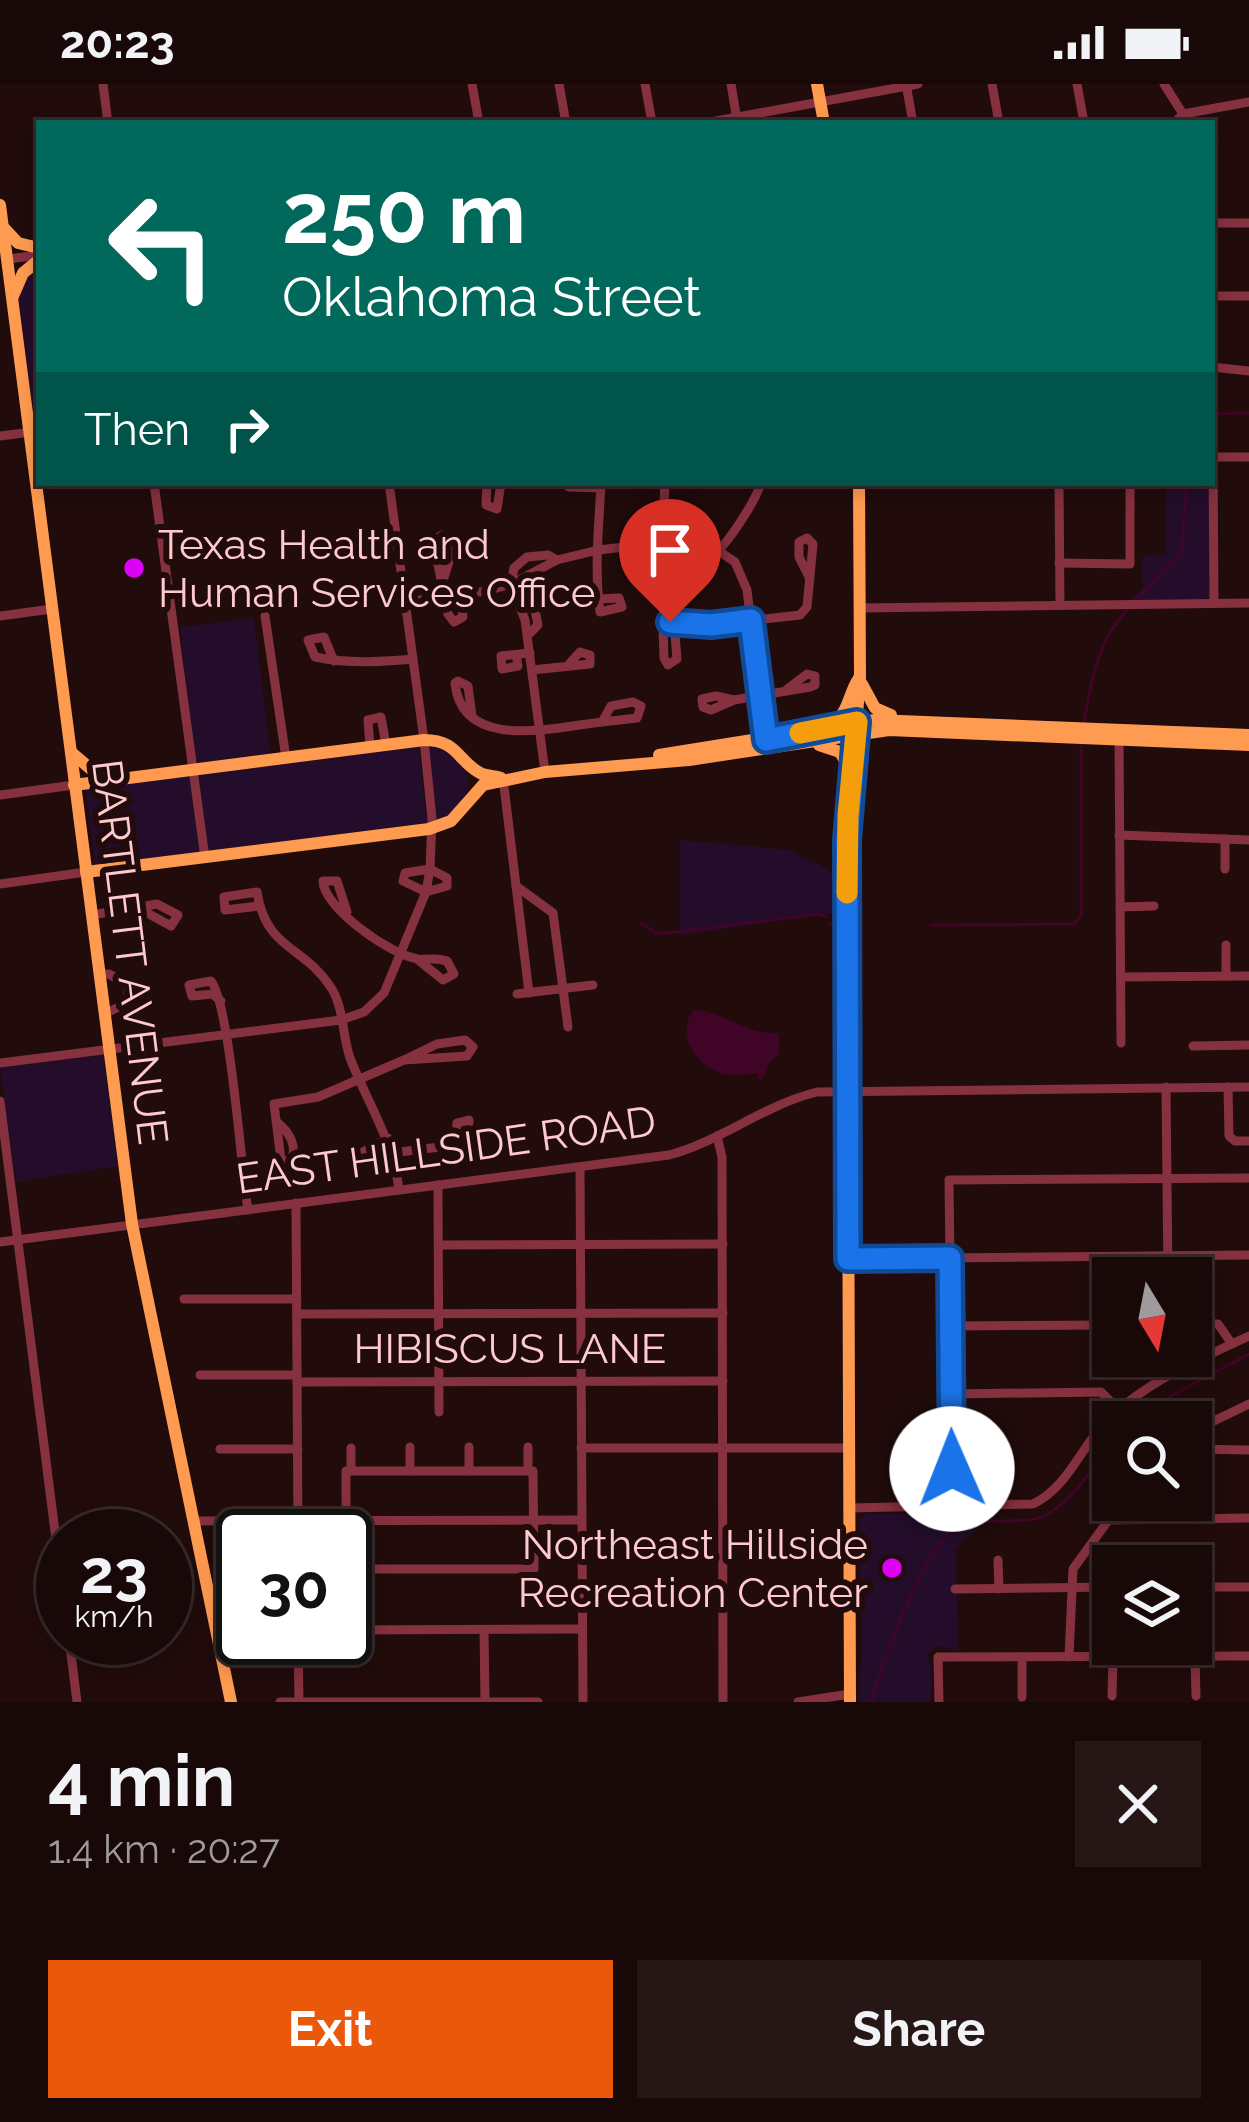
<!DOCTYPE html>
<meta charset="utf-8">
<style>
body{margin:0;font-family:Raleway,sans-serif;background:#261616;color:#f1f3f6;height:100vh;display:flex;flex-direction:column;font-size:45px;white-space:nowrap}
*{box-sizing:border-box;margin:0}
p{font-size:39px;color:#9f9a9c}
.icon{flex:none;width:66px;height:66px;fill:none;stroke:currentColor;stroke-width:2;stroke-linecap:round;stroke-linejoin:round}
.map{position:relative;height:1618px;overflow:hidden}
.sheet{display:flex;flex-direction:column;background:#190808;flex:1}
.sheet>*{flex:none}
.banner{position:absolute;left:36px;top:36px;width:1179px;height:366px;border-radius:0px;box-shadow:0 6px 18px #0003,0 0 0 3px #372929;background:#00695c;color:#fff;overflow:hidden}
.needle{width:78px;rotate:170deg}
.controls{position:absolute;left:1092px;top:1173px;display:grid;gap:24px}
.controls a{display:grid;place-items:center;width:120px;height:120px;border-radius:0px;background:#190808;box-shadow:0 6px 18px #0003,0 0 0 3px #372929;font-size:60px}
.speed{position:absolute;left:36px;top:1425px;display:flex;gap:24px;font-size:60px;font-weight:700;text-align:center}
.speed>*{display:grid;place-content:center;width:156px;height:156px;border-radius:50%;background:#190808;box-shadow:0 6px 18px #0003,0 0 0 3px #372929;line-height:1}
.speed small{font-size:30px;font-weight:400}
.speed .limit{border:6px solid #111;border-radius:18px;background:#fff;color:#111}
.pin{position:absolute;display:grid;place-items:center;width:102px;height:102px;color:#fff;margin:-123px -51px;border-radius:50% 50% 50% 0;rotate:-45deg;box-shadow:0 0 12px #0007}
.pin .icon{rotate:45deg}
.me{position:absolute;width:132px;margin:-66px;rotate:359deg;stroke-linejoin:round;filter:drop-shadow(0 0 9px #0008)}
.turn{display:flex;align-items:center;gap:42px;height:252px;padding:0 48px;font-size:54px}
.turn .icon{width:156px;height:156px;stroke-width:2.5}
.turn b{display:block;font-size:84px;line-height:102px}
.then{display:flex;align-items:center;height:114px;padding:0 48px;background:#0003;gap:24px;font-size:45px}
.round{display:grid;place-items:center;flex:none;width:126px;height:126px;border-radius:0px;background:#261616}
.summary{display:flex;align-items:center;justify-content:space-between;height:204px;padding:0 48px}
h1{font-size:72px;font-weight:700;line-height:90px}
.primary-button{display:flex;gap:24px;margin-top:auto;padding:24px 48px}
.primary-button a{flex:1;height:138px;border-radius:0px;background:#ea580c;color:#fff;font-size:48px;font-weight:700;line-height:138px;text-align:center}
.primary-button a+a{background:#261616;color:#f1f3f6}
.status{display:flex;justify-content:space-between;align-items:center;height:84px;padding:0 60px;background:#190808;direction:ltr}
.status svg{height:33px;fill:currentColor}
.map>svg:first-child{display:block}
.green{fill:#240d2b}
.water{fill:#400426}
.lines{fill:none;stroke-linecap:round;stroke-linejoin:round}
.stream{stroke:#400426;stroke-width:3}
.minor{stroke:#85313f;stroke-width:9}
.major{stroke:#ff9b51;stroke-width:12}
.route-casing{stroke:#114b97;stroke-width:30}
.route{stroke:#1a73e8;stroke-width:21}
.slow{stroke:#f59e0b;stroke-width:21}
.poi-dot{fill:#dc00f5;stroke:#210b0b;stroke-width:4.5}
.labels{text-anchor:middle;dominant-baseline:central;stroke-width:12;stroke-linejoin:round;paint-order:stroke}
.poi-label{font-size:42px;fill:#ffcacf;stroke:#210b0b;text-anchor:start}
.street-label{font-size:42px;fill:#ffcacf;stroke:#210b0b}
</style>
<div class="status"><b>20:23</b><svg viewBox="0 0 49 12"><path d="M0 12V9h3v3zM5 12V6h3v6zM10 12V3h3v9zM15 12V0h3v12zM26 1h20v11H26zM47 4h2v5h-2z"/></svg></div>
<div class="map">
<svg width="1249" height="1618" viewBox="0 0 1249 1618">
<rect width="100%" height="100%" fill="#210b0b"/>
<g class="green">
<path d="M 39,179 L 39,342 L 34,336 L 18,209 L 19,202 Z"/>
<path d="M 1166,399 L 1209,399 L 1210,514 L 1206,515 L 1131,516 L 1143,503 L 1142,472 L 1166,471 Z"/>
<path d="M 254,534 L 270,667 L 268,671 L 202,681 L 194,675 L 180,543 Z"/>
<path d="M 429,661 C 476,675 484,717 435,738 Z"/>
<path d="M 419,663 L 427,739 L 207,767 L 198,691 Z"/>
<path d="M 189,691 L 201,770 L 95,783 L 86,705 Z"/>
<path d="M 680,756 L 791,766 C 812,781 815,772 837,796 L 837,829 L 680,851 Z"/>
<path d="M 103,971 L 118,1082 L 16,1098 L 0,984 Z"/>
<path d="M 865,1430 L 963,1430 L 976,1447 L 956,1464 L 958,1567 L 937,1562 L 927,1571 L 932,1587 L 930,1618 L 859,1618 L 862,1551 L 859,1437 Z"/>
</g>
<path class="water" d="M 693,926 C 723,927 750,952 779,949 L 780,969 L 768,980 L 764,994 L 759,996 L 757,989 C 748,990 737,993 728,991 C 699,987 674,951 693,926 Z"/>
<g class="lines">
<g class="stream">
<path d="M 1212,330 L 1249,329"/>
<path d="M 1138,514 L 1182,467 L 1186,399"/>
<path d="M 1084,637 C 1092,595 1097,558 1127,526"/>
<path d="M 641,839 L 658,850 L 819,830 L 825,833"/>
<path d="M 830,840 L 836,843"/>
<path d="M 931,841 L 1074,840 L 1081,832 L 1081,658"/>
<path d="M 1131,1338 L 1149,1324 L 1249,1270"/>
<path d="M 872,1618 C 880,1583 925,1461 955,1445 C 976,1434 1004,1438 1028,1436 C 1065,1433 1092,1383 1113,1356"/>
</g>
<g class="minor">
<path d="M 103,0 L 108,39"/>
<path d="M 472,0 L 479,39"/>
<path d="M 559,0 L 566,39"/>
<path d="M 645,0 L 652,39"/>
<path d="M 731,0 L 737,36"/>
<path d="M 906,0 L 913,39"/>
<path d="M 992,0 L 999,39"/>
<path d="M 1077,0 L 1084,39"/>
<path d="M 1164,0 L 1183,30 L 1174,39"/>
<path d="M 1183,30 L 1249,18"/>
<path d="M 705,39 L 918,0"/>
<path d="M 1212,139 L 1249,139"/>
<path d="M 8,175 L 39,171"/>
<path d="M 1212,212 L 1249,212"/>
<path d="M 1212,283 L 1249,287"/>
<path d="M 0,352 L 39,347"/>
<path d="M 154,399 L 205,774"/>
<path d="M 487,399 L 486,421 L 497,425 L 501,399"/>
<path d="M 565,399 L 569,403 L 600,404"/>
<path d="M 665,399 L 662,459 L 674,475 C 686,478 700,481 712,472 C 728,460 755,418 761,399"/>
<path d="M 1059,399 L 1060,521"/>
<path d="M 1059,479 L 1130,480 L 1130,399"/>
<path d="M 444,494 L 450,474 L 449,456 L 442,451 L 433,456 L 448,530 L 454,538 L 463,533 L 461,511"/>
<path d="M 598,515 L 619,514 L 622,523 L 600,528 C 594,486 599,441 601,399"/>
<path d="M 405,518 L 486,507 L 511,500 L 557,476 L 598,466 L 687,456 L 707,459 L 735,478 L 747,506 L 765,655"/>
<path d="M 1214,519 L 1213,373 L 1249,373"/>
<path d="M 520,520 L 535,526 L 538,541 L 528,551"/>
<path d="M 860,524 L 1249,519"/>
<path d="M 0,532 L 52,525"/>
<path d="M 265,532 L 286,674"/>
<path d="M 674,538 L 677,575 L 668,581 L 664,574 L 663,544 L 669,538 L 674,538 L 711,541 L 800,531 L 807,523 L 813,460 L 807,454 L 799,458 L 799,473 L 810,495"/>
<path d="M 516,571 L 518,582 L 502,585 L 501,572 L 530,569"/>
<path d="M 334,577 L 324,553 L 308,556 L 315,573 C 349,580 378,578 413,575"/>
<path d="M 532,586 L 590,580 L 590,571 L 580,568 L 569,580"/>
<path d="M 734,616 L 716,612 L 702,615 L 703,623 L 711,626 L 734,616 L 810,603 L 815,601 L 815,592 L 807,590 L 786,606"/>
<path d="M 472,632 L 468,602 L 458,597 L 455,599 C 462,669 556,643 602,638 L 637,634 L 641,622 L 633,618 L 611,622 L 602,638"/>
<path d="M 1119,651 L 1121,959"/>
<path d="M 370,663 L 368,636 L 381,633 L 386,661"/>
<path d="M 545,688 L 525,536 L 511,500 L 514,484 L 527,473 L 548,471 L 557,476"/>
<path d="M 503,694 L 529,909"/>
<path d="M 0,711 L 74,701"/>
<path d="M 1119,751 L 1249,756"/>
<path d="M 430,785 L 447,794 L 447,802 L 426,808 L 403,797 L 405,789 Z"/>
<path d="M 1225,785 L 1225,755"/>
<path d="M 0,800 L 86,788"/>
<path d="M 516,802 L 553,829 L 568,943"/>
<path d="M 259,822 L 225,826 L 224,813 L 257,808 C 266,866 304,862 330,902 C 344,922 342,951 350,974 C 368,1020 393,1056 399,1106"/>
<path d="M 1120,823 L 1154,822"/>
<path d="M 347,828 L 337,797 L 323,797 C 323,823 390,871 418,875 C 429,876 436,873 447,877 L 454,890 L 443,896 L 417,875"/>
<path d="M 91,831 L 157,820 L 178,831 L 171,842 L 138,824"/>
<path d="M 1226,861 L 1226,892"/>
<path d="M 99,890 L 109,890 L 128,901 L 127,919 L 104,930"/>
<path d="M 1121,893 L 1249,892"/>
<path d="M 517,910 L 593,901"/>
<path d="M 221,917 L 212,910 L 192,912 L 189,901 L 211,897 C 230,921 241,1084 248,1126"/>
<path d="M 1193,962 L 1249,961"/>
<path d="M 0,979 L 341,936 L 364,928 L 384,909 L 426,808 L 430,785 L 432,735 L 424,656 L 389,399"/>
<path d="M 1166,1003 L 1168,1194"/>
<path d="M 1228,1003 L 1229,1052 L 1235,1057 L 1249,1057"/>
<path d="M 0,1017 L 63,1510"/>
<path d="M 277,1038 C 289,1048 299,1063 290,1078 L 281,1076 L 274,1020 L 318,1013 L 404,976 L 467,972 L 473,963 L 465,956 L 437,960 L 404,976"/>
<path d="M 717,1052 L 722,1073 L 723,1618"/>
<path d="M 388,1054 L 363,1068 L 367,1072 L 456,1061 L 468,1054 L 469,1036 L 457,1039 L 456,1061"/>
<path d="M 580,1083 L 583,1618"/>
<path d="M 438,1101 L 439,1328"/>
<path d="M 296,1119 L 298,1452"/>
<path d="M 0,1158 L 669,1071 C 721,1057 764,1021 817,1008 L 1249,1003"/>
<path d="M 439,1161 L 723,1160"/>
<path d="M 847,1175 L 1249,1171"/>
<path d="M 184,1215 L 297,1215"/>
<path d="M 297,1230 L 723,1229"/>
<path d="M 1191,1239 L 1218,1240 L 1232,1260"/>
<path d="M 951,1242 L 1113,1241"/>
<path d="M 200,1291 L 297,1291"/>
<path d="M 297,1298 L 723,1297"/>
<path d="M 952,1310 L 1101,1308 L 1119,1326"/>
<path d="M 1191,1348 L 1249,1320"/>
<path d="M 528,1363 L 528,1387"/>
<path d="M 581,1364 L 848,1364"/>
<path d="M 220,1365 L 298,1365"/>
<path d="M 1191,1365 L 1249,1366"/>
<path d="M 346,1387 L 533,1387 L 534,1485 L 346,1485 Z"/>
<path d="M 351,1387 L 351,1364"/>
<path d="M 410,1387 L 410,1363"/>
<path d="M 469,1387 L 469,1363"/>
<path d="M 953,1422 L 949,1096 L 1249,1094"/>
<path d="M 849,1424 L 1033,1420 C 1066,1404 1079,1368 1102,1342 C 1139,1301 1200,1275 1249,1252"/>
<path d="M 1108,1436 L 1249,1434"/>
<path d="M 194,1437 L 582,1436"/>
<path d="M 224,1476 L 229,1482 L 243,1486"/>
<path d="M 998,1476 L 999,1505"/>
<path d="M 1191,1503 L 1249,1503"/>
<path d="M 955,1505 L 1113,1503"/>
<path d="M 345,1546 L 582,1545"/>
<path d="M 484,1546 L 485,1616"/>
<path d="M 217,1547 L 243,1546"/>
<path d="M 69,1554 L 77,1618"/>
<path d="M 298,1554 L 299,1617"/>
<path d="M 1195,1572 L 1196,1612"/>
<path d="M 1022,1573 L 1022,1613"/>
<path d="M 1069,1573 L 1073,1485 L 1123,1416"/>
<path d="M 1112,1612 L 1113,1573"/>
<path d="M 280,1618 L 538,1618"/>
<path d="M 798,1618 L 850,1610"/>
<path d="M 939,1618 L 938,1573 L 1249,1572"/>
</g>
<g class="major">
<path d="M 817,0 L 824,39"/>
<path d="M 0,121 L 132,1140 L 231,1618"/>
<path d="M 5,145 L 18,159 L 39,164"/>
<path d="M 13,212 L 23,189 L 39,176"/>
<path d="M 862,600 L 875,624 L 891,631"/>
<path d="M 831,641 C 850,628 847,612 859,594"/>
<path d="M 819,661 L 840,668 L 851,687"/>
<path d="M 71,668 L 93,687 L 114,690"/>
<path d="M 659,671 L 875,636 L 1249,651"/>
<path d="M 74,701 L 424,656 C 459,656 457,678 482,690 C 488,692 495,692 501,694"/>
<path d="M 483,701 L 545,688 L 689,676 L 889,646 L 1249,661"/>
<path d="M 86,788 L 429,745 L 451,737 L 483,701"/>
<path d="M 850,1618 L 847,756 L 860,593 L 859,399"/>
</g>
</g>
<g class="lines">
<defs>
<path id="route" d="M 670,538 L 711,541 L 751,536 L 766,656 L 857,638 L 847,756 L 848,1175 L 950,1174 L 952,1385"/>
</defs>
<use href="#route" class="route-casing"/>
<use href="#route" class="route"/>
<path class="slow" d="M 800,649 L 857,638 L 848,731 L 847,809"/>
</g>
<g class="poi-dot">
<circle cx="134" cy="484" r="12"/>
<circle cx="892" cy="1484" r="12"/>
</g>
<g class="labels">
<g class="poi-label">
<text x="158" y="460">Texas Health and<tspan x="158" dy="48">Human Services Office</tspan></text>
<text x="868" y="1460" text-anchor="end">Northeast Hillside<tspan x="868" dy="48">Recreation Center</tspan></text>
</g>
<g class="street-label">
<text transform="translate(130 868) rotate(83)">BARTLETT AVENUE</text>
<text transform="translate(446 1066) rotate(-8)">EAST HILLSIDE ROAD</text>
<text x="510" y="1264">HIBISCUS LANE</text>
</g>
</g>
</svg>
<div class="controls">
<a><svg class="needle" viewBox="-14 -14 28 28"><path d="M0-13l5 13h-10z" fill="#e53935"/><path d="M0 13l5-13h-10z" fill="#9f9a9c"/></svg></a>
<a><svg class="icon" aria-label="search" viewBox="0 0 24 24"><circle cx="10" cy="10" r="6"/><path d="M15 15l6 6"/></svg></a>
<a><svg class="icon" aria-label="layers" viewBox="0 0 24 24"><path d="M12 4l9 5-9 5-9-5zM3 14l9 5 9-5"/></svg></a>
</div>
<div class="speed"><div>23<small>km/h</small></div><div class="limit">30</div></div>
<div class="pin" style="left:670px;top:538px;background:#d93025"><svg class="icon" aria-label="arrive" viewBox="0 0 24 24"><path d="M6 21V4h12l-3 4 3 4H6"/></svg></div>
<svg class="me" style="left:952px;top:1385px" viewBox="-20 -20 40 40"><circle r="19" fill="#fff"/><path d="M0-13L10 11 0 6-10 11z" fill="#1a73e8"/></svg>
<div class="banner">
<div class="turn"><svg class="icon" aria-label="left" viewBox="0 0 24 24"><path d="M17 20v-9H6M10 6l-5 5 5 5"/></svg><div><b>250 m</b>Oklahoma Street</div></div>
<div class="then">Then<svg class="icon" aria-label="right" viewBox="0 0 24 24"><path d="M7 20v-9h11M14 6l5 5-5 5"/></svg></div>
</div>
</div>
<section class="sheet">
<div class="summary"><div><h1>4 min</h1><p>1.4 km · 20:27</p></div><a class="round"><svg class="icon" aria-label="close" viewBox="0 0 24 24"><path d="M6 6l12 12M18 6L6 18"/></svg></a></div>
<div class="primary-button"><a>Exit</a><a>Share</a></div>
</section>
